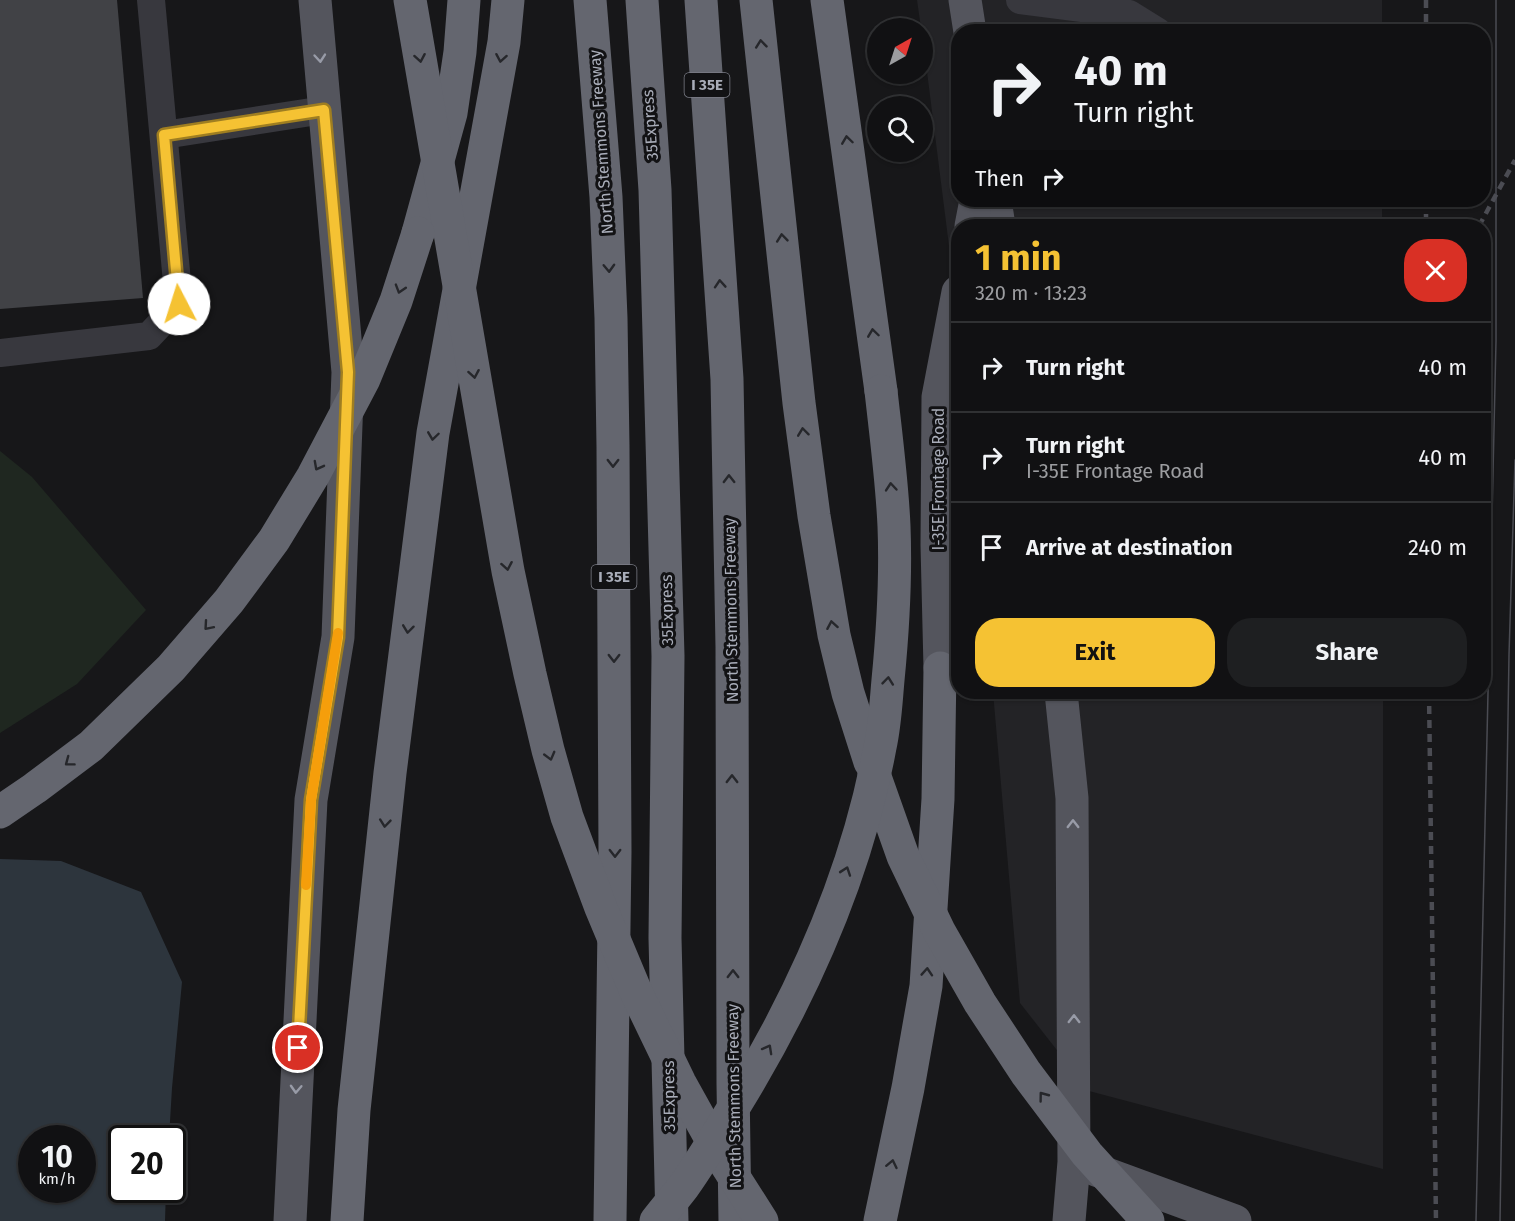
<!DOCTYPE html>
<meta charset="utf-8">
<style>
body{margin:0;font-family:"Fira Sans",sans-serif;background:#1e1f21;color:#f1f3f6;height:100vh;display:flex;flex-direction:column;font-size:22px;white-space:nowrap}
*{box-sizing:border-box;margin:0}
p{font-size:20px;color:#9c9da0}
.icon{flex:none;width:33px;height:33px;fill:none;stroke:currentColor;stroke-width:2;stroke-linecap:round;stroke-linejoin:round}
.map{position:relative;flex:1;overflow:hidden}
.details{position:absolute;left:951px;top:219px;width:540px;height:480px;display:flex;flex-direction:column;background:#111113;border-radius:24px;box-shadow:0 2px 4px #0004,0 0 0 2px #303133}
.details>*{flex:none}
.guide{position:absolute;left:951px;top:24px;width:540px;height:183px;border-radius:24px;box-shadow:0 2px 4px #0004,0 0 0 2px #303133;background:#111113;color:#f1f3f6;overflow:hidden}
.needle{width:39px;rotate:39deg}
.buttons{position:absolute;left:867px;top:18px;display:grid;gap:12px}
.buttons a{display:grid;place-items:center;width:66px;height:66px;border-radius:50%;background:#111113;box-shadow:0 2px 4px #0004,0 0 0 2px #303133;font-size:30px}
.speed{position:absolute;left:18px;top:1125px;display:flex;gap:12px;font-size:30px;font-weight:700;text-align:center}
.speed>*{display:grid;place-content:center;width:78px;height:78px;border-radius:50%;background:#111113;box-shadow:0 2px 4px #0004,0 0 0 2px #303133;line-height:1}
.speed small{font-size:15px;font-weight:400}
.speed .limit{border:3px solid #111;border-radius:9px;background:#fff;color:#111}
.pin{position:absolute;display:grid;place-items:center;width:51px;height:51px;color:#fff;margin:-26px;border:3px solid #fff;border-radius:50%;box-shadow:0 2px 6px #0007}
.me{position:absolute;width:66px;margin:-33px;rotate:355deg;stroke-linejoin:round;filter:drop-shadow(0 0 4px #0008)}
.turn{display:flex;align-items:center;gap:21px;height:126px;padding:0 24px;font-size:27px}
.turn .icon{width:78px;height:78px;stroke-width:2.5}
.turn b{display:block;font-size:42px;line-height:51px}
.then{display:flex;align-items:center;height:57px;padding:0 24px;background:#0003;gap:12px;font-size:22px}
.round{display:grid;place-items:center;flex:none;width:63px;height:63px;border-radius:24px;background:#1e1f21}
.overview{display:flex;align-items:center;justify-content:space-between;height:102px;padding:0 24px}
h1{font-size:36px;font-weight:700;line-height:45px;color:#f5c233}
.button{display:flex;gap:12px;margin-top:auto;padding:12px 24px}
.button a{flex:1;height:69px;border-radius:24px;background:#f5c233;color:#111;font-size:24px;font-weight:700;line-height:69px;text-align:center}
.button a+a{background:#1e1f21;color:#f1f3f6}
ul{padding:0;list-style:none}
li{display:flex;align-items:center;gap:18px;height:90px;padding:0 24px;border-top:2px solid #303133}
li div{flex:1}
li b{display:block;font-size:22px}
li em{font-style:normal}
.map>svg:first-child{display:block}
.built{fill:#232326}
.green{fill:#1f2720}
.water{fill:#2d353d;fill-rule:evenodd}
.building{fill:#414246}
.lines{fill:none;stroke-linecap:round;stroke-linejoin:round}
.minor{stroke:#38383e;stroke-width:28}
.major{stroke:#54555d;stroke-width:33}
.highway{stroke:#64666f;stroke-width:33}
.tram{stroke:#4b4c53;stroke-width:1.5}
.rail{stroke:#4b4c53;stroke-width:4.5;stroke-dasharray:8 6;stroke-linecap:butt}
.highway-bridge{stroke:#64666f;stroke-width:33}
.oneway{stroke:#26272b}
.oneway2{stroke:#989ba7}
.route-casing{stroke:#9f7e21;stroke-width:15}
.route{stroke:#f5c233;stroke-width:10}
.slow{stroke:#f59e0b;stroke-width:10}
.labels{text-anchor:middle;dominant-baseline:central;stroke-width:6;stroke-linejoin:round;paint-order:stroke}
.shield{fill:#121214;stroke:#7c7e88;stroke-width:1.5}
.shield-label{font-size:15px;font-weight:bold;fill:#a9adb9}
.street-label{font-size:16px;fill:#a9adb9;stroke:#121214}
</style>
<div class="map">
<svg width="1515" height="1221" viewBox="0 0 1515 1221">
<rect width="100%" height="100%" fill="#171719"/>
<g class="built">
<path d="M 917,0 L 1382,0 L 1382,31 L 958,32 L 958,200 L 1382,200 L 1382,226 L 958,226 L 958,317 L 923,40 L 922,28 L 921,28 Z"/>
<path d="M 993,692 L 1383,692 L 1383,1169 L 1089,1091 L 1020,1003 Z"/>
</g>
<path class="green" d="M 0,451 L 32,477 L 146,610 L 77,684 L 0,733 Z"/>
<path class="water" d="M 0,859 L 61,861 L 141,892 L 182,982 L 172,1088 L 169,1138 L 122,1138 L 122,1190 L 166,1190 L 165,1221 L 0,1221 ZM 32,1138 L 82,1138 L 82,1190 L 32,1190 Z"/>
<path class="building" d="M 0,0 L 117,0 L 143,298 L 0,309 Z"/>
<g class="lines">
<g class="minor">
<path d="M 1020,0 L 1129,14 L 1158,32"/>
<path d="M 164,135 L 324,110"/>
<path d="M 0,353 L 149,336 L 179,304 L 151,0"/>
</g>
<g class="major">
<path d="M 965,0 L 970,32"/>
<path d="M 995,200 L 999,226"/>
<path d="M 971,226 L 976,200"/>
<path d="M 940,668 L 937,545 L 938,397 L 958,292"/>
<path d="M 1061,692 L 1072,798 L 1074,1162 L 1069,1221"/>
<path d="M 1096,1170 L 1235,1221"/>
<path d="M 290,1221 L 311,800 L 338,637 L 348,372 L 315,0"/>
</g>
<g class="highway">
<path d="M 590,0 L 606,197 L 611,318 L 613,447 L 615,852 L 610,1221"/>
<path d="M 642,0 L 655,190 L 668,656 L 665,938 L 672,1221"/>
<path d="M 701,0 L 727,379 L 732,647 L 733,1083 L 735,1221"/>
<path d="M 756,0 L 799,403 L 814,516 L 834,635 L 848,693 L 870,762"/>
<path d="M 827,0 L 881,391"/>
<path d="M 418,233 L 451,113 L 460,52 L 464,0"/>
<path d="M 347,1221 L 354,1110 L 390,773 L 433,433 L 504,42 L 508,0"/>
<path d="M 880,1221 L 908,1088 L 926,986 L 938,799 L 940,668"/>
</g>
<g class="tram">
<path d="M 1476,1221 L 1496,341 L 1496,0"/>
<path d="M 1500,1221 L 1509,655 L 1515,460"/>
</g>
<g class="rail">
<path d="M 1426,0 L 1426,32"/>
<path d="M 1426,200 L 1426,226"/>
<path d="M 1479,226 L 1515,160"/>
<path d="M 1429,692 L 1436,1221"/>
</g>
<g class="highway-bridge">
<path d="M 410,0 L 508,571 L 530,674 L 548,750 L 567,817 L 601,908 L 637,994 L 680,1083 L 720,1155 L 762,1221"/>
<path d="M 874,774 L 903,856 L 939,931 L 980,1003 L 1026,1073 L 1087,1154 L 1148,1221"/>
<path d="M 0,812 L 35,788 L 91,746 L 171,668 L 229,601 L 274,540 L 313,476 L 364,379 L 396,301 L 418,233"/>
<path d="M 656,1221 C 665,1209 675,1198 684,1186 C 703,1159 720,1130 737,1102 C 804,992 857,873 880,747 C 885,725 886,702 888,680 C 893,629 896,577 894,526 C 892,481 886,436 881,391"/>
</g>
</g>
<defs><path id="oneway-chevron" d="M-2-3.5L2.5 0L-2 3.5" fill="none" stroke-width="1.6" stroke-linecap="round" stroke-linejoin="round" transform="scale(1.5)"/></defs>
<g class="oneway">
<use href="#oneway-chevron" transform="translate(761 44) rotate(-96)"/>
<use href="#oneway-chevron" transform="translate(420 58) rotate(80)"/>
<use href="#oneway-chevron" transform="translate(501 58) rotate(100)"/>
<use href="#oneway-chevron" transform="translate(847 140) rotate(-98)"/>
<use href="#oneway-chevron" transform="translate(782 238) rotate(-96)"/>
<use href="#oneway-chevron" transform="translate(609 268) rotate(88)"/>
<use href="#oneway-chevron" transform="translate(720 284) rotate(-94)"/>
<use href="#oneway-chevron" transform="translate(400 289) rotate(107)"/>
<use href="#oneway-chevron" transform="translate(873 333) rotate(-98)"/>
<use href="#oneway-chevron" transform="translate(474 374) rotate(80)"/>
<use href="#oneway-chevron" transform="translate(803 432) rotate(-97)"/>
<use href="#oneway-chevron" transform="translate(433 436) rotate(98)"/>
<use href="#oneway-chevron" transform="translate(613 463) rotate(90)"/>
<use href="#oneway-chevron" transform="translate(318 466) rotate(118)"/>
<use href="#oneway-chevron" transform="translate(729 479) rotate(-91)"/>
<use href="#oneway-chevron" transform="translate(891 487) rotate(-95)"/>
<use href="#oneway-chevron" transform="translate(507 566) rotate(80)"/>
<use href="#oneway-chevron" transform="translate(832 625) rotate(-100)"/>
<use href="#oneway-chevron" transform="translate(208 626) rotate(131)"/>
<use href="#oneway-chevron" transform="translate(408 629) rotate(97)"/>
<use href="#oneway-chevron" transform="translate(614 658) rotate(90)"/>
<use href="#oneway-chevron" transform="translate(888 681) rotate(-84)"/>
<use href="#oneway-chevron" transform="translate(550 756) rotate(75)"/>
<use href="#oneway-chevron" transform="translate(69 762) rotate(143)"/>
<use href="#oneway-chevron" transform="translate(732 779) rotate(-90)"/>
<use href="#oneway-chevron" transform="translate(385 823) rotate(96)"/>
<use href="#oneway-chevron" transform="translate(615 853) rotate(90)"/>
<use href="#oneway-chevron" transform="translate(846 871) rotate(-71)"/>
<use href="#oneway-chevron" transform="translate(927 972) rotate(-86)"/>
<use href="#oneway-chevron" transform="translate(733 974) rotate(-90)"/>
<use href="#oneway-chevron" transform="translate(768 1049) rotate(-61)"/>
<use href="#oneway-chevron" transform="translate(1043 1096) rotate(-127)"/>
<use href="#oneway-chevron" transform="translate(892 1164) rotate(-78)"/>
</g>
<g class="oneway2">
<use href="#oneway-chevron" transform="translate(320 58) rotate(85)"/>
<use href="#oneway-chevron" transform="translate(1073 824) rotate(-90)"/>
<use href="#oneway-chevron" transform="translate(1074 1019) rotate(-90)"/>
<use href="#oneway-chevron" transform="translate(296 1089) rotate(93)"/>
</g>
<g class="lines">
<defs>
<path id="route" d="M 179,304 L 164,135 L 324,110 L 348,372 L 338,637 L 311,800 L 298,1048"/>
</defs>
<use href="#route" class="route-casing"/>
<use href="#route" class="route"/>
<path class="slow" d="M 306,885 L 311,800 L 338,633"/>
</g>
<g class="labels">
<g class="shield">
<rect x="684.5" y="73" width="45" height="24" rx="4.5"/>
<rect x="591.5" y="565" width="45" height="24" rx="4.5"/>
</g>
<g class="shield-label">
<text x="707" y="85">I 35E</text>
<text x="614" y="577">I 35E</text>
</g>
<g class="street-label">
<text transform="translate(650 125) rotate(-94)">35Express</text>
<text transform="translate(601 142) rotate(-94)">North Stemmons Freeway</text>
<text transform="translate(938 479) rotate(-90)">I-35E Frontage Road</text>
<text transform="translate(667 610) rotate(-91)">35Express</text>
<text transform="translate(731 610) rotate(-91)">North Stemmons Freeway</text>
<text transform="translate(669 1096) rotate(-91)">35Express</text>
<text transform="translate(734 1096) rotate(-91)">North Stemmons Freeway</text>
</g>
</g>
</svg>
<div class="buttons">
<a><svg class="needle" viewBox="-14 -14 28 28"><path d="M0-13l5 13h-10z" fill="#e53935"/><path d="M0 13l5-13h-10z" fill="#9c9da0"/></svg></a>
<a><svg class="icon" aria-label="search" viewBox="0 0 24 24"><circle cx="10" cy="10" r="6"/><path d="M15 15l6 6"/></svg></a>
</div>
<div class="speed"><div>10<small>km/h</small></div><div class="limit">20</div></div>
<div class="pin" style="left:298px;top:1048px;background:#d93025"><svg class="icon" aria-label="arrive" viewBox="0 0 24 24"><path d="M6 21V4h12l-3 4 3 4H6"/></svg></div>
<svg class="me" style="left:179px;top:304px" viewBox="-20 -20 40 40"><circle r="19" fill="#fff"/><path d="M0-13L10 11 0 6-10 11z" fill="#f5c233"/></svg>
<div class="guide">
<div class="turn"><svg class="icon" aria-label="right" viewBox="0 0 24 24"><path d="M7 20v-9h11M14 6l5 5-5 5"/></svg><div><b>40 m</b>Turn right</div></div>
<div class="then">Then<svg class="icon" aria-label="right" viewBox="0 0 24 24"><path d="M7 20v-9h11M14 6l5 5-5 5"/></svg></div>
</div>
<section class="details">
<div class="overview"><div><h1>1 min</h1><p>320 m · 13:23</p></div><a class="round" style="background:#d93025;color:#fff"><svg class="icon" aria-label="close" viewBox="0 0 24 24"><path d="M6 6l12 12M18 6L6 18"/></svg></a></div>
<ul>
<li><svg class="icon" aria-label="right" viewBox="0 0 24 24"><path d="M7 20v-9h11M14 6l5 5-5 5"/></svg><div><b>Turn right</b></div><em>40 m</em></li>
<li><svg class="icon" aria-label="right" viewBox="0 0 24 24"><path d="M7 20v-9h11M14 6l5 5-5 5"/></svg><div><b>Turn right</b><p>I-35E Frontage Road</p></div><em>40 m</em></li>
<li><svg class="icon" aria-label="arrive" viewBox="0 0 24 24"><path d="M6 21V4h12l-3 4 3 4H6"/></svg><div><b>Arrive at destination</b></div><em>240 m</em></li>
</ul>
<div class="button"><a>Exit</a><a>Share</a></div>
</section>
</div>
